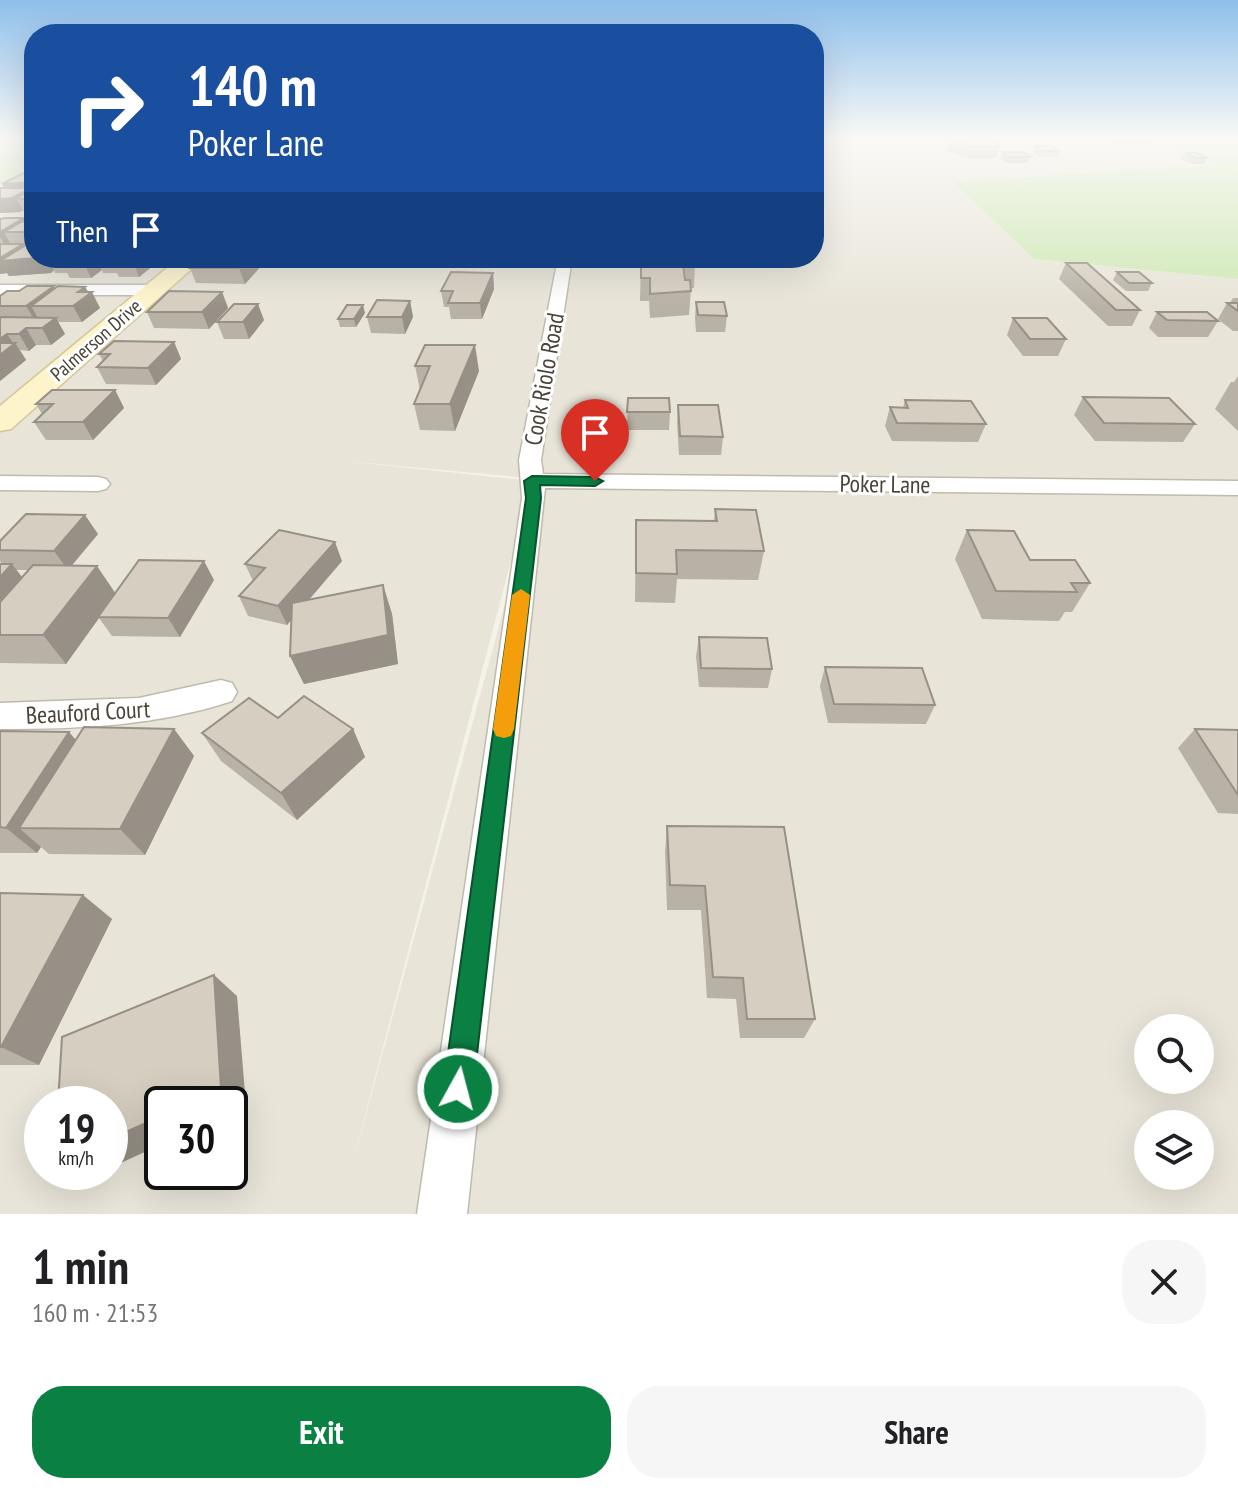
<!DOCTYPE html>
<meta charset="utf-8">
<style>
body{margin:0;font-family:"PT Sans Narrow",sans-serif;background:#f6f6f6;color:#202124;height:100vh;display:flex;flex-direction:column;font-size:30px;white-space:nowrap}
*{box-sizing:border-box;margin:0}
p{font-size:26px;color:#757577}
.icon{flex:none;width:44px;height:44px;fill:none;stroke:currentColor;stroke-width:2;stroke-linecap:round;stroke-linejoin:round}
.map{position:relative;height:1214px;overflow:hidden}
.sheet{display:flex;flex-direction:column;background:#fff;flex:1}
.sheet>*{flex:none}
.guide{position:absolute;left:24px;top:24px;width:800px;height:244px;border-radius:32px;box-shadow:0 8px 32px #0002;background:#1a4fa0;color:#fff;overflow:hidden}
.buttons{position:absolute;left:1134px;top:1014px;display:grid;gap:16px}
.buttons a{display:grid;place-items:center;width:80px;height:80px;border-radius:50%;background:#fff;box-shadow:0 8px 32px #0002;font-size:40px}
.speed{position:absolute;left:24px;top:1086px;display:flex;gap:16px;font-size:40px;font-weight:700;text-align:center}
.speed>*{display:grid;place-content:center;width:104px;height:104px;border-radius:50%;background:#fff;box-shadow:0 8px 32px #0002;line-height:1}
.speed small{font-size:20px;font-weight:400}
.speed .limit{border:4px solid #111;border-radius:12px;background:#fff;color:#111}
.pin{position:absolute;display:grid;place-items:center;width:68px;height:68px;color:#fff;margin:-82px -34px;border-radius:50% 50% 50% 0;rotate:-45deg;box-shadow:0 0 8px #0007}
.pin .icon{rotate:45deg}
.me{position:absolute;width:88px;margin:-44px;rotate:7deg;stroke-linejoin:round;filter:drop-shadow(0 0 6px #0008)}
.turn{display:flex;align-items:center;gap:28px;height:168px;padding:0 32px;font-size:36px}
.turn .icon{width:104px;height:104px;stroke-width:2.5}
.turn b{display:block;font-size:56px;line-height:68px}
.then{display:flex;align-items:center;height:76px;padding:0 32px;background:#0003;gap:16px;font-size:30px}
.round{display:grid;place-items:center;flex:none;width:84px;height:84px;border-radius:32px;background:#f6f6f6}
.headline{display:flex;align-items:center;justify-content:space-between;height:136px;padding:0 32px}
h1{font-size:48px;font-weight:600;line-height:60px}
.cta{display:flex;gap:16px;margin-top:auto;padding:16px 32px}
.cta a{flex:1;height:92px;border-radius:32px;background:#0b8043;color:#fff;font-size:32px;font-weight:600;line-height:92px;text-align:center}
.cta a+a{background:#f6f6f6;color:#202124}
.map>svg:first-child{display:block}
.residential{fill:#e8e4d8;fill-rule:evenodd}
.green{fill:#cee8b4}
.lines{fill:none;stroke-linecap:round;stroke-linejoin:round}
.street-casing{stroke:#c0baad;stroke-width:3}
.secondary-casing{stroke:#d3c79a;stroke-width:3}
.street{fill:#fff;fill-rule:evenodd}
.secondary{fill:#fef4cb;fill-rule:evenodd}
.wall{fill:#b8b1a5;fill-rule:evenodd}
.shaded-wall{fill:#969086}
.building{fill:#d6cec0;stroke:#969086;stroke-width:2}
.route{fill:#0b8043;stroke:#07532c;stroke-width:2}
.slow{fill:#f59e0b}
.labels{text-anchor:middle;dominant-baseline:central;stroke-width:6;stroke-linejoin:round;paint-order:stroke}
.far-street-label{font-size:20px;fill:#494338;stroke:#fff}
.street-label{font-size:24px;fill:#494338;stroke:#fff}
</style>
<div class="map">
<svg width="1238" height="1214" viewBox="0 0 1238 1214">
<rect width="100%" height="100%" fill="#f5f2ea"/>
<path class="residential" d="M 814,138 L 1151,138 L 1215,166 L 954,183 L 1034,259 L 1238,279 L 1238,1214 L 0,1214 L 0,184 L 34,167 L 34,258 L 814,258 ZM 335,460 L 539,479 L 347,1184 L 532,481 ZM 1148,1028 L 1200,1028 L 1200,1080 L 1148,1080 ZM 42,1104 L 110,1104 L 110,1172 L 42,1172 ZM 162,1104 L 230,1104 L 230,1172 L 162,1172 ZM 1148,1124 L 1200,1124 L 1200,1176 L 1148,1176 Z"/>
<g class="green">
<path d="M 0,138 L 34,138 L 34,167 L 0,184 Z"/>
<path d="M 1151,138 L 1238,138 L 1238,279 L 1034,259 L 953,182 L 1213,165 Z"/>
</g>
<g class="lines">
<defs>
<g id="street">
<path d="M 558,258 L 572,258 L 541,460 L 543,474 L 1238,481 L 1238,495 L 545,488 L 467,1214 L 417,1214 L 522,498 L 519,460 Z"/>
<path d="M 0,285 L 154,285 L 162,290 L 154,295 L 0,295 Z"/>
<path d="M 0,476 L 98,477 L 106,479 L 110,484 L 106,489 L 98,491 L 0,490 Z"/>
<path d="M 221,680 L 232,683 L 237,692 L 232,701 C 156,726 80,729 0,729 L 0,703 L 139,698 Z"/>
</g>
<path id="secondary" d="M 179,258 L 204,258 L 11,429 L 0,431 L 0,406 Z"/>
</defs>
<use href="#street" class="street-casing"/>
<use href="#secondary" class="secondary-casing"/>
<use href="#street" class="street"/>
<use href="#secondary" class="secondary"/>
</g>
<g class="wall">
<path d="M 950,138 L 1000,146 L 996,158 L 964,158 L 947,150 Z"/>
<path d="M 1108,138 L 1153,138 L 1150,145 L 1117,145 L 1107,139 Z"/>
<path d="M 1035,146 L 1059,151 L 1057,157 L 1039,157 L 1033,152 Z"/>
<path d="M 1002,152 L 1030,157 L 1028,163 L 1006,163 L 1000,158 Z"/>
<path d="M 1185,153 L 1207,158 L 1204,164 L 1192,164 L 1182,159 Z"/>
<path d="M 34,171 L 34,213 L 23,212 L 23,210 L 20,212 L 0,213 L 0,188 L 4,188 Z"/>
<path d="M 24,218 L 26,221 L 34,219 L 34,258 L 163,258 L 139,277 L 119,277 L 117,273 L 103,273 L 102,270 L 91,278 L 70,278 L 67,273 L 55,273 L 54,270 L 51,273 L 9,276 L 7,273 L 0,274 L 0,219 Z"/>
<path d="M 641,258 L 695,265 L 694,288 L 691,288 L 689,315 L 650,318 L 649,301 L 640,301 Z"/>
<path d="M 1066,263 L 1140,310 L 1132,326 L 1108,326 L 1059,279 Z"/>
<path d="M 261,266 L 245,284 L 196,283 L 190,268 Z"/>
<path d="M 1117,272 L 1152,283 L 1148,291 L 1126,291 L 1113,280 Z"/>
<path d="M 493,273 L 494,289 L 482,319 L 451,319 L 449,307 L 444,307 L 441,291 Z"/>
<path d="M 85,287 L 100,308 L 82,322 L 58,322 L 65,334 L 51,345 L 36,345 L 29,351 L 20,350 L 26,360 L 0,381 L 0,296 L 19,291 Z"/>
<path d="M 222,292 L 228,308 L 209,329 L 154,328 L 147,312 Z"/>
<path d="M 1233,298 L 1238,298 L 1238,331 L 1233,331 L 1218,319 L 1227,303 L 1230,303 Z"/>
<path d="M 410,301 L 413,317 L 405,334 L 371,333 L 367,317 Z"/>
<path d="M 696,302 L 727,316 L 725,332 L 696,332 L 695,318 Z"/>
<path d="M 1157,312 L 1218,321 L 1208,337 L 1158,337 L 1149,328 Z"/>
<path d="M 365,313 L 356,327 L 340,327 L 338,319 Z"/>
<path d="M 1013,318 L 1066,339 L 1058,356 L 1023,356 L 1007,335 Z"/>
<path d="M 264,320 L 249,339 L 224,339 L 217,322 Z"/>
<path d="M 174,342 L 181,359 L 156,385 L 106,384 L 97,367 L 103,361 L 99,354 Z"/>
<path d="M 425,345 L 479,371 L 455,431 L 420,430 L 414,404 L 420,390 L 415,366 Z"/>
<path d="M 1238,376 L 1238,431 L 1215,409 L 1231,382 L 1234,382 Z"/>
<path d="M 115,390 L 124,408 L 93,440 L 46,440 L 34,422 L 42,414 L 36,404 Z"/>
<path d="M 1083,397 L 1195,424 L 1183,442 L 1095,441 L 1074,415 Z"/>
<path d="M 628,398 L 670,412 L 669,430 L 627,430 Z"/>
<path d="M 905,400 L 986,424 L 978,442 L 892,441 L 885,426 L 890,407 L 903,408 Z"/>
<path d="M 678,405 L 723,437 L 721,455 L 679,455 L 677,423 Z"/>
<path d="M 715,509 L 764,551 L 758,580 L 677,579 L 675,603 L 635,602 L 636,520 L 714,521 Z"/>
<path d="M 967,530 L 1030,560 L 1090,583 L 1072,612 L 1065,612 L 1059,621 L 982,619 L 955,559 Z"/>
<path d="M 98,534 L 72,565 L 115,593 L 214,580 L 180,637 L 112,636 L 99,618 L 66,664 L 0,663 L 0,564 L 2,564 L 0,561 L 0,541 ZM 16,570 L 28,570 L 22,577 Z"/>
<path d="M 342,561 L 309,600 L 383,585 L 392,614 L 398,664 L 304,684 L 290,656 L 291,620 L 287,625 L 248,616 L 239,596 L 253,581 L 245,564 Z"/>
<path d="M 699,637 L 772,669 L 768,688 L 699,687 L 696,656 Z"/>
<path d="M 825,667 L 935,705 L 926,724 L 828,723 L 820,686 Z"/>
<path d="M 278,718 L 353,729 L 365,757 L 297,820 L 221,761 L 202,733 Z"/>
<path d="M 174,729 L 194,756 L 145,855 L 49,854 L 41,847 L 37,853 L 0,853 L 0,731 L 76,740 Z"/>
<path d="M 1195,729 L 1238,730 L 1238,814 L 1218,813 L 1178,748 Z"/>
<path d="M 667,826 L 815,1019 L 804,1038 L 740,1038 L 736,999 L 707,998 L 701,910 L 667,910 L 665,852 Z"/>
<path d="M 0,893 L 112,919 L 39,1065 L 0,1065 Z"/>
</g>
<g class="shaded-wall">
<path d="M 34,182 L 34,200 L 16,198 L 23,210 L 20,212 L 0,213 L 0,199 L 9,197 L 2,184 Z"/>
<path d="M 24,218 L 31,232 L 4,232 L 11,245 L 6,247 L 0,237 L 0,232 Z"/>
<path d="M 23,244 L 31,258 L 47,258 L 54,270 L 51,273 L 9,276 L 7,273 L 0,274 L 0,258 Z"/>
<path d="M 90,258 L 96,258 L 102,270 L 91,278 L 84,263 Z"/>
<path d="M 138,258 L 163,258 L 139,277 L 133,262 Z"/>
<path d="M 249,258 L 259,258 L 261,266 L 245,284 L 239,268 Z"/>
<path d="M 493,273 L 494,289 L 482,319 L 480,303 Z"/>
<path d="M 54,286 L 62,302 L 31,306 L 39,320 L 36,322 L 26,306 Z"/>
<path d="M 85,287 L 89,294 L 92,292 L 100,308 L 82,322 L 73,306 L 78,292 Z"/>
<path d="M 222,292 L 228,308 L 209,329 L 202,312 Z"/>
<path d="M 410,301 L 413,317 L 405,334 L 402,317 Z"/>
<path d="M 258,304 L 264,320 L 249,339 L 243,322 Z"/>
<path d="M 363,305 L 365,313 L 356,327 L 354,319 Z"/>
<path d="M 56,318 L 65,334 L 51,345 L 42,328 Z"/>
<path d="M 26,328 L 36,345 L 29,351 L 19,334 Z"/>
<path d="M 7,334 L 14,344 L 15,343 L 26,360 L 0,381 L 0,339 Z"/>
<path d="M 174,342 L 181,359 L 156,385 L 148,368 Z"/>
<path d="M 475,345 L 479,371 L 455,431 L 450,404 Z"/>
<path d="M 115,390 L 124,408 L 93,440 L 83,422 Z"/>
<path d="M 85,515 L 98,534 L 68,570 L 54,551 Z"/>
<path d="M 335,542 L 342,561 L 287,625 L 278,606 Z"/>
<path d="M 204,561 L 214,580 L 180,637 L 168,618 Z"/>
<path d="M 12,564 L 34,593 L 0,634 L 0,577 Z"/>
<path d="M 97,566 L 116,594 L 98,617 L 99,618 L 66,664 L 43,635 Z"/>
<path d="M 383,585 L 392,614 L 398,664 L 304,684 L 290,656 Z"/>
<path d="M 174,729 L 194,756 L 145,855 L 120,829 Z"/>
<path d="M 353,729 L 365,757 L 297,820 L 281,793 Z"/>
<path d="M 69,732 L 93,760 L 19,828 L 41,847 L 37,853 L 6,828 Z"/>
<path d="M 83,895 L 112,919 L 39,1065 L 1,1047 Z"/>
<path d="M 214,975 L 237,996 L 246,1105 L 230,1113 L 230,1104 L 188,1104 Z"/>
<path d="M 162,1116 L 162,1144 L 110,1168 L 110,1139 Z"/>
<path d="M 76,1172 L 102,1172 L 91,1177 Z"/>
</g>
<g class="building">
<path d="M 950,138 L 992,140 L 1000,146 L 967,146 Z"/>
<path d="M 1035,146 L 1052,146 L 1059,151 L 1042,151 Z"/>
<path d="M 1002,152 L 1023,152 L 1030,157 L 1008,157 Z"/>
<path d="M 1185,153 L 1197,153 L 1207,158 L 1195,158 Z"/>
<path d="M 28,171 L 34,171 L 34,182 L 2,184 Z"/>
<path d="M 0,188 L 32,188 L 12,198 L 0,199 Z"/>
<path d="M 33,189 L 34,189 L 34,200 L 16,198 Z"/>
<path d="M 5,218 L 24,218 L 0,232 L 0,219 Z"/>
<path d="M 34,219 L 34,232 L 4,232 L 21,222 Z"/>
<path d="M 0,244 L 23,244 L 0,258 Z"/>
<path d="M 26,245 L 34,245 L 34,258 L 35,258 L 0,261 Z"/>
<path d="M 68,258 L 90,258 L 84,263 L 62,262 Z"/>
<path d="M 117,258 L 138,258 L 133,262 L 112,262 Z"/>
<path d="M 223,258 L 249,258 L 239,268 L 190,268 L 200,259 Z"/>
<path d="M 641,258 L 694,258 L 695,265 L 683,265 L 685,280 L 690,280 L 691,291 L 650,294 L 650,278 L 641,278 Z"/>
<path d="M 1066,263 L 1087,263 L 1140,310 L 1116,310 Z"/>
<path d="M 451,272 L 493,273 L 480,303 L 448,303 L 453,291 L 441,291 Z"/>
<path d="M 1117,272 L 1139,272 L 1152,283 L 1129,283 Z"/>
<path d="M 27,286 L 54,286 L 26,306 L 0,306 L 0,296 L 7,291 L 19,291 Z"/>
<path d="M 58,286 L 85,287 L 78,292 L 92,292 L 73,306 L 31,306 Z"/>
<path d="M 169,291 L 222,292 L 202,312 L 147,312 Z"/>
<path d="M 377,300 L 410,301 L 402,317 L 367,317 Z"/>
<path d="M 696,302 L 724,302 L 727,316 L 698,315 Z"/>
<path d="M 1227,303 L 1238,303 L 1238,311 Z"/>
<path d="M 234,304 L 258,304 L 243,322 L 217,322 Z"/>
<path d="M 347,305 L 363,305 L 354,319 L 338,319 Z"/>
<path d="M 1157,312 L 1207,312 L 1218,321 L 1167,320 Z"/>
<path d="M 1,317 L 56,318 L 42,328 L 26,328 L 19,334 L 7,334 L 0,339 L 0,318 Z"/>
<path d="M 1013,318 L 1047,318 L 1066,339 L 1030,339 Z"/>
<path d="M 114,341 L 174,342 L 148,368 L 97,367 L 110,354 L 99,354 Z"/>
<path d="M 0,343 L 15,343 L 0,355 Z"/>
<path d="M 425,345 L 475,345 L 450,404 L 414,404 L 430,366 L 415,366 Z"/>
<path d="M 52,390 L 115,390 L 83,422 L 34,422 L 53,404 L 36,404 Z"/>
<path d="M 1083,397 L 1169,398 L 1195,424 L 1104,423 Z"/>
<path d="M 628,398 L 669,398 L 670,412 L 627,412 Z"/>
<path d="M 905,400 L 971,401 L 986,424 L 897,423 L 890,407 L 908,408 Z"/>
<path d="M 678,405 L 718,405 L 723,437 L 680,436 Z"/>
<path d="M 715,509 L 756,510 L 764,551 L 676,550 L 677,574 L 636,573 L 636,520 L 717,521 Z"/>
<path d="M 26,514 L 85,515 L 54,551 L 0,550 L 0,541 Z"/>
<path d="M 279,530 L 335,542 L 278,606 L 239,596 L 265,568 L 245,564 Z"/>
<path d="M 967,530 L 1014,531 L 1030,560 L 1075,560 L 1090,583 L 1071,583 L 1077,592 L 996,591 Z"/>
<path d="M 139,560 L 204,561 L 168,618 L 98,617 Z"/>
<path d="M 0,564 L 12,564 L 0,577 Z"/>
<path d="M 33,565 L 97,566 L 43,635 L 0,635 L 0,602 Z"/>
<path d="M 383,585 L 388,635 L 290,656 L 292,603 Z"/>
<path d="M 699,637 L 767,638 L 772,669 L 701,668 Z"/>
<path d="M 825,667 L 922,668 L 935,705 L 834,704 Z"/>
<path d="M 304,696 L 353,729 L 281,793 L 202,733 L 249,698 L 278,718 Z"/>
<path d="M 84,727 L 174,729 L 120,829 L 19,828 Z"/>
<path d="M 1195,729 L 1238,730 L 1238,795 Z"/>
<path d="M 0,731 L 69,732 L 6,828 L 0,827 Z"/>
<path d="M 667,826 L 784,827 L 815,1019 L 747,1019 L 743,978 L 713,977 L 705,886 L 670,885 Z"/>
<path d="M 0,893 L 83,895 L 1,1047 L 0,1047 Z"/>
<path d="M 214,975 L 221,1089 L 188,1104 L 162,1104 L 162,1116 L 110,1139 L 110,1104 L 58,1104 L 62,1037 Z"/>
</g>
<linearGradient id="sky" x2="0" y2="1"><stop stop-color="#8ebfeb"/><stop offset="0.45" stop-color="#faf9f6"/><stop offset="1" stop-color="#faf9f6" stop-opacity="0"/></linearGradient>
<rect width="1238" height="308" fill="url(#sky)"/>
<path class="route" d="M 532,476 L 595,477 L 603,481 L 595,486 L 540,485 L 541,498 L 473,1089 L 468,1100 L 458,1104 L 447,1100 L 443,1089 L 526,498 L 524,481 Z"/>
<path class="slow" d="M 521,589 L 530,595 L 514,729 L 511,736 L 504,738 L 496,736 L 493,729 L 512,595 Z"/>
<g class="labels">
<g class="far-street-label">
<text transform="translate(96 340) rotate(-41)">Palmerson Drive</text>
</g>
<g class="street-label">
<text transform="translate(544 379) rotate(-80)">Cook Riolo Road</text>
<text transform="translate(885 484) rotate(1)">Poker Lane</text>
<text transform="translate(88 712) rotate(-3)">Beauford Court</text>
</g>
</g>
</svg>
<div class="buttons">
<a><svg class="icon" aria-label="search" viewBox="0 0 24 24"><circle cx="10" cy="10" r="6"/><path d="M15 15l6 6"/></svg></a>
<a><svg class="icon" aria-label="layers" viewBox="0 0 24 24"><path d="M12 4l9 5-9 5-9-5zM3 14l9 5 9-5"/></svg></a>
</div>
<div class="speed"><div>19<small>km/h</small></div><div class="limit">30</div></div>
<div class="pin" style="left:595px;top:481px;background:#d93025"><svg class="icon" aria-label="arrive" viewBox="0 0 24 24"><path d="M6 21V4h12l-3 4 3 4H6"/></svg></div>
<svg class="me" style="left:458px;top:1089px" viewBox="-20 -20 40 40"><circle r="17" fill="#0b8043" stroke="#fff" stroke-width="3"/><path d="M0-11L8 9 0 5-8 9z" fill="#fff"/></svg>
<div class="guide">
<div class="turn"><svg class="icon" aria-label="right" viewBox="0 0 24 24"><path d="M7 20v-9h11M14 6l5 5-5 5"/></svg><div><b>140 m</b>Poker Lane</div></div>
<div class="then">Then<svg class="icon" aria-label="arrive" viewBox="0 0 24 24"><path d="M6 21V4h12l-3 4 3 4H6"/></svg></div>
</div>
</div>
<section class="sheet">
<div class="headline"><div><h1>1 min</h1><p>160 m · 21:53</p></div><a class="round"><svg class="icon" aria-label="close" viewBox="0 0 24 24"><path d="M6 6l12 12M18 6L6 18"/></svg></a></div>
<div class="cta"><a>Exit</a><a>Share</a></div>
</section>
